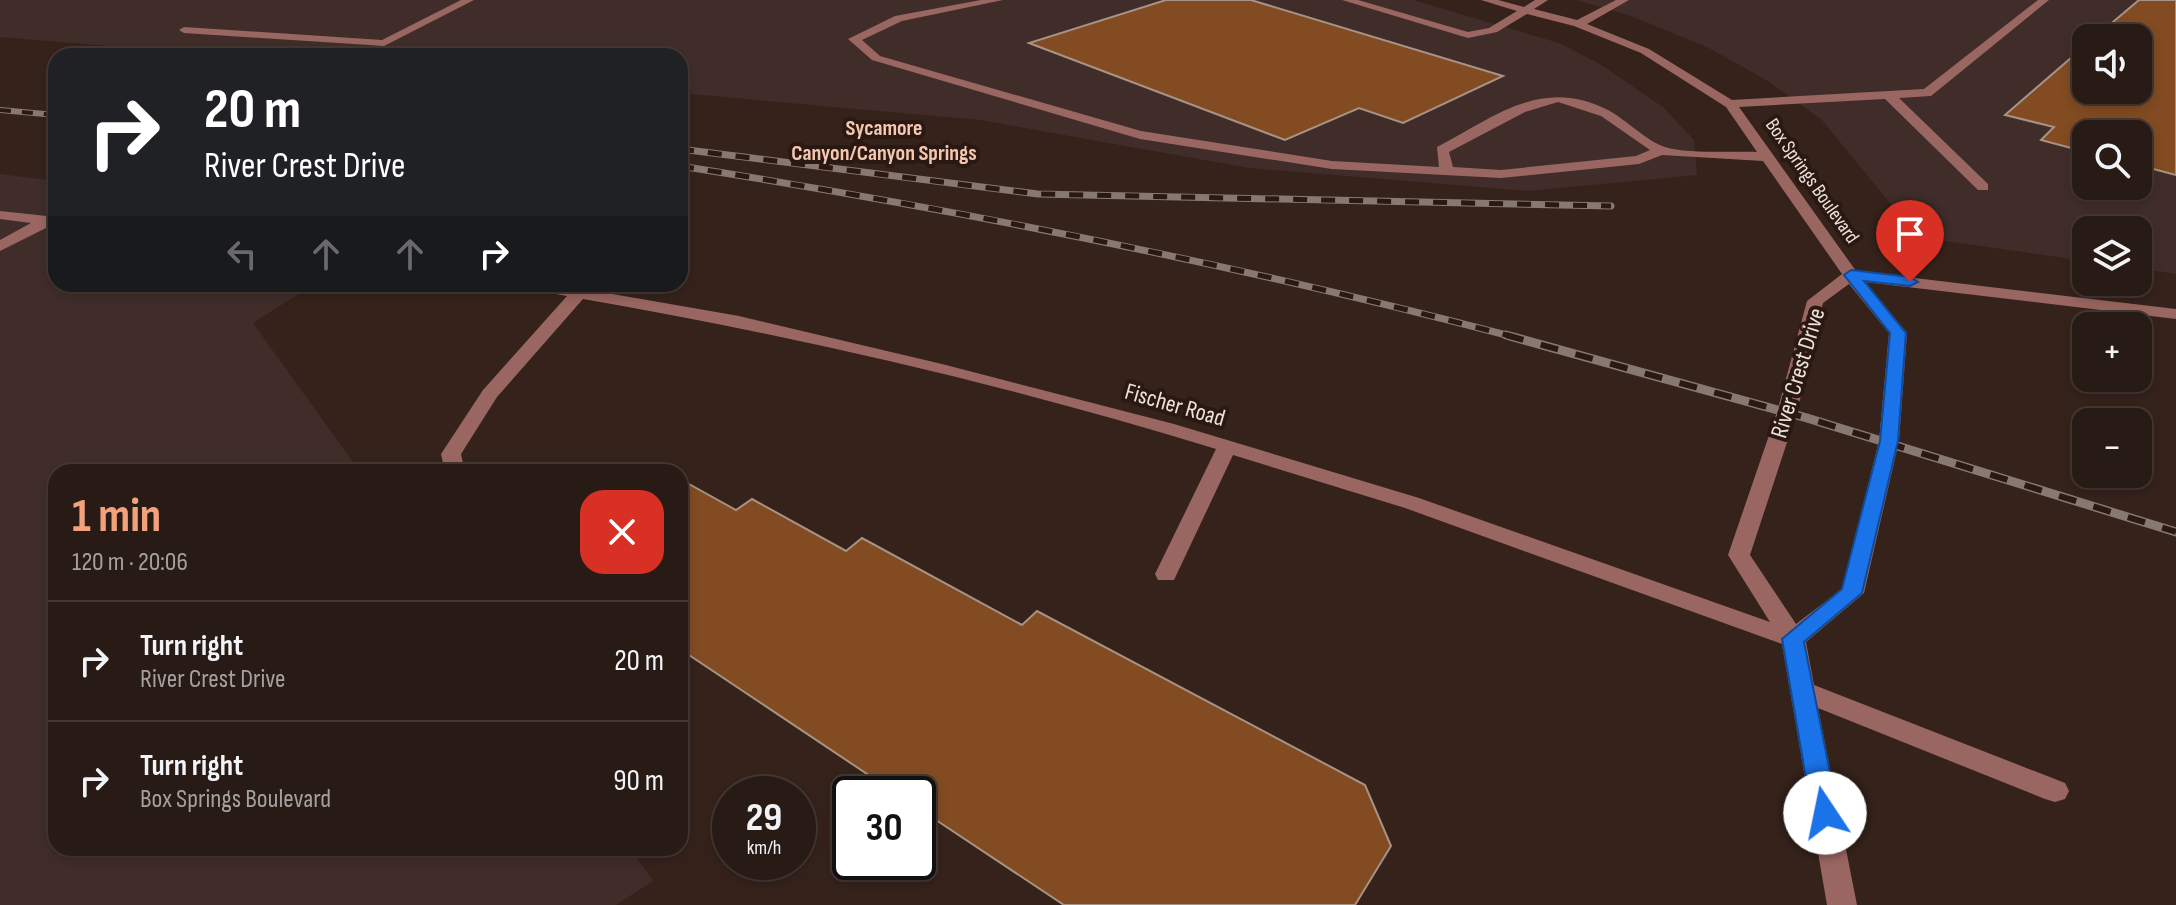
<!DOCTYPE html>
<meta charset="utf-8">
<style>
body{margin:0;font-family:"Sofia Sans Condensed",sans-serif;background:#342722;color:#f1f3f6;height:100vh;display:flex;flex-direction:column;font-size:30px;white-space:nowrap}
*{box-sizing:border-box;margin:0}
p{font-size:26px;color:#a5a1a0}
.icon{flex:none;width:44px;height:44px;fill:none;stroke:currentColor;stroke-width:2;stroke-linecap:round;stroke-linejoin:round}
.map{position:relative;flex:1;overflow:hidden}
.drawer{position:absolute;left:48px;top:464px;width:640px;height:392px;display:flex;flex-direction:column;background:#281a14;border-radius:24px;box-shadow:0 4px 12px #0003,0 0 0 2px #443834}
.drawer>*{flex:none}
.guide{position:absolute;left:48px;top:48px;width:640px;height:244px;border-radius:24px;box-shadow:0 4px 12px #0003,0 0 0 2px #443834;background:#202124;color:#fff;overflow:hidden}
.buttons{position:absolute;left:2072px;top:24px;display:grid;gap:16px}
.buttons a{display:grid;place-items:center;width:80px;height:80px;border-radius:16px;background:#281a14;box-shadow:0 4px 12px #0003,0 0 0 2px #443834;font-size:40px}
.speed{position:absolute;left:712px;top:776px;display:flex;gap:16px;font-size:40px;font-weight:700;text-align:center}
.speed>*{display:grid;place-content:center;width:104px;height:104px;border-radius:50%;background:#281a14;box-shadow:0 4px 12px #0003,0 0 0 2px #443834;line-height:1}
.speed small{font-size:20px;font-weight:400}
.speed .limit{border:4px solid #111;border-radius:12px;background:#fff;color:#111}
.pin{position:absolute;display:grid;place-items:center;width:68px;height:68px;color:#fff;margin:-82px -34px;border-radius:50% 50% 50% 0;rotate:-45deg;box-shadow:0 0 8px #0007}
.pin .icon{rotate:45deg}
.me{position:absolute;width:88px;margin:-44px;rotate:349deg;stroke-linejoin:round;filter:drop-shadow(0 0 6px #0008)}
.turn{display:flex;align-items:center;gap:28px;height:168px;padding:0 24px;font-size:36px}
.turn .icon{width:104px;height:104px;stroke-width:2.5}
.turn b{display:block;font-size:56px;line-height:68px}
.lanes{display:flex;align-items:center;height:76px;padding:0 24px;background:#0003;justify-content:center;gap:40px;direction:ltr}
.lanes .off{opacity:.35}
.round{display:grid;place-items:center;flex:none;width:84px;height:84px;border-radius:24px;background:#342722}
.headline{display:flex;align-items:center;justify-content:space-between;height:136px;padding:0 24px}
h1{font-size:48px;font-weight:700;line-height:60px;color:#f1a17c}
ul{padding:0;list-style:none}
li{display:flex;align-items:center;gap:24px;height:120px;padding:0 24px;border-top:2px solid #443834}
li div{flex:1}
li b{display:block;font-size:30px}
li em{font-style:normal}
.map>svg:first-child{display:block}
.industrial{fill:#402d2a;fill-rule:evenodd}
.building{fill:#824b22;stroke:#a79385;stroke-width:2}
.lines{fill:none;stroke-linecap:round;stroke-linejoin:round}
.minor{fill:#9a6661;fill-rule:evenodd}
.rail-far2-casing{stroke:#887872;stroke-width:6}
.rail-far1-casing{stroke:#887872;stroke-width:7}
.rail-casing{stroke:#887872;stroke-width:9}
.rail-far2{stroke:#2a1912;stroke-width:4;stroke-dasharray:11;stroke-linecap:butt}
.rail-far1{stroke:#2a1912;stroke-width:5;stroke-dasharray:14;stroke-linecap:butt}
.rail{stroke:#2a1912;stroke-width:6;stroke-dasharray:18;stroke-linecap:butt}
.route{fill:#1a73e8;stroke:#114b97;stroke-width:2}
.labels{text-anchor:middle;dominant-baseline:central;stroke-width:8;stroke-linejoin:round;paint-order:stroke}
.far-street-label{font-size:20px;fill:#eee1dc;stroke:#2a1912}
.far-neighbourhood-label{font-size:22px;font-weight:bold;fill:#f5c7b1;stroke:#2a1912}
.street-label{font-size:24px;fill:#eee1dc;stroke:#2a1912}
</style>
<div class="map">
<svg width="2176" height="905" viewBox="0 0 2176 905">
<rect width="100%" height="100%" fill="#35221b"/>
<g class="industrial">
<path d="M 0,0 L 1413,0 L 1559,43 L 1600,64 L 1663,107 L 1694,140 L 1697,175 L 1528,191 L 1249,168 L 980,120 L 680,93 L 680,56 L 228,56 L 0,37 Z"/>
<path d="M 1577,0 L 2176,0 L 2176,274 L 2138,268 L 2138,230 L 2086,230 L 2086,261 L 1938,240 L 1903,219 L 1822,120 L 1768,81 L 1707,47 L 1631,16 ZM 2086,38 L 2138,38 L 2138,90 L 2086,90 ZM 2086,134 L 2138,134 L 2138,186 L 2086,186 Z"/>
<path d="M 0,174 L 56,181 L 56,284 L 315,284 L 253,323 L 360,472 L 56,472 L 56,848 L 630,848 L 653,881 L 616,905 L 0,905 Z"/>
</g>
<g class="building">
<path d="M 1166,0 L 1251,0 L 1503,76 L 1403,123 L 1359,108 L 1285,140 L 1029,43 Z"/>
<path d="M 2139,0 L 2176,0 L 2176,175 L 2138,165 L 2138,134 L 2086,134 L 2086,152 L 2041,140 L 2054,127 L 2005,115 L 2086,45 L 2086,90 L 2138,90 L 2138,38 L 2094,38 Z"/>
<path d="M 680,479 L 736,510 L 752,499 L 846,551 L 862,538 L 1022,625 L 1037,611 L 1365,785 L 1391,846 L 1355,905 L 1064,905 L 918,808 L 918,794 L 897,794 L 680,649 Z"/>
</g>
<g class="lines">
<g class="minor">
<path d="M 461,0 L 474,0 L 384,46 L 184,33 L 179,30 L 184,27 L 382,40 Z"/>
<path d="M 981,0 L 1003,0 L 902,21 L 862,40 L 880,56 L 1141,131 L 1332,161 L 1439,167 L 1437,147 C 1495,117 1542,76 1608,110 C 1625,119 1648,142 1665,147 C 1686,154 1733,151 1757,152 L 1726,107 L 1641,53 L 1574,26 L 1527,14 L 1497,32 L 1468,38 L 1342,0 L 1358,0 L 1468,32 L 1489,28 L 1517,11 L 1481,0 L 1498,0 L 1524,7 L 1535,0 L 1548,0 L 1534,9 L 1577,20 L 1616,0 L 1629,0 L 1587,24 L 1649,49 L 1732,100 L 1924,89 L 2038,0 L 2049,0 L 1931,96 L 1899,98 L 1988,184 L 1988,190 L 1978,190 L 1885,99 L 1739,107 L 1856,271 L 2176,309 L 2176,319 L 1865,282 L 1907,333 L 1899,441 L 1864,593 L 1806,642 L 1814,685 L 2065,783 L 2069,791 L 2065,799 L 2055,802 L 2045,799 L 1818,708 L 1857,905 L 1827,905 L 1782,644 L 1405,508 L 1233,455 L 1174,580 L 1158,580 L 1155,574 L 1216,449 C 1009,385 796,336 583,299 L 497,397 L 461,454 L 465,472 L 445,472 L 441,454 L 483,390 L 567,296 L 526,289 L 518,284 L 555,284 L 739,316 L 942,364 L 1174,424 L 1419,498 L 1770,622 L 1728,555 L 1777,412 L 1807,301 L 1842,274 L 1763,161 L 1662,155 L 1639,164 L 1501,178 L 1332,169 L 1140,139 L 872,60 L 848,39 L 895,16 ZM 1558,102 L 1601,116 L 1650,150 L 1636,156 L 1501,170 L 1453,167 L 1449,152 L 1525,112 ZM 1849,284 L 1889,333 L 1879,441 L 1842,589 L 1796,624 L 1750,555 L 1797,412 L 1823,303 Z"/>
<path d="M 0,211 L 56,217 L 56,227 L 50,226 L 0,251 L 0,240 L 31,223 L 0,219 Z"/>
</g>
<defs>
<path id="rail-far2" d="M 0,110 L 56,115"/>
<g id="rail-far1">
<path d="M 680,149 L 1038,194 L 1611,206"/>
<path d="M 680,166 C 961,210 1239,265 1514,337"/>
</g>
<path id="rail" d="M 1506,335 L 1807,418 L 2176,532"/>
</defs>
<use href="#rail-far2" class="rail-far2-casing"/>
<use href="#rail-far1" class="rail-far1-casing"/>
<use href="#rail" class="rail-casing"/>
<use href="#rail-far2" class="rail-far2"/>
<use href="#rail-far1" class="rail-far1"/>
<use href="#rail" class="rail"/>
</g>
<path class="route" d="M 1851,270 L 1910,277 L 1918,282 L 1910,286 L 1864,281 L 1906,333 L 1898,441 L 1862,593 L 1804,642 L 1838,813 L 1834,821 L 1825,824 L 1816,821 L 1812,813 L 1782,639 L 1842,589 L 1880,441 L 1890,333 L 1844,275 Z"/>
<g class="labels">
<g class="far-street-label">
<text transform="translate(1812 181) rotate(55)">Box Springs Boulevard</text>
</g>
<g class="far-neighbourhood-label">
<text x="884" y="128">Sycamore<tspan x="884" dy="25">Canyon/Canyon Springs</tspan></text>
</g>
<g class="street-label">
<text transform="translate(1798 373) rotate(-73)">River Crest Drive</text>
<text transform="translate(1175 405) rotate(16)">Fischer Road</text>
</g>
</g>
</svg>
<div class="buttons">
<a><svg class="icon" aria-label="sound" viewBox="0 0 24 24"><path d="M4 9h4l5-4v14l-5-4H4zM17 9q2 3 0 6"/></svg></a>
<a><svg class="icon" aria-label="search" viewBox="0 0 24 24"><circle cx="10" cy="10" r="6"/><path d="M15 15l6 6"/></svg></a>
<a><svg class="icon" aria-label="layers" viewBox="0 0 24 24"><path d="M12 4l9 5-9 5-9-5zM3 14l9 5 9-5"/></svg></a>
<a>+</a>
<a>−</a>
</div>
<div class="speed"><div>29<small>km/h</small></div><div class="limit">30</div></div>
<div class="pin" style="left:1910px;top:282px;background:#d93025"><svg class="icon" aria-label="arrive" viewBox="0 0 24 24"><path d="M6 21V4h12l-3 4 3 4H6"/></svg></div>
<svg class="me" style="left:1825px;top:813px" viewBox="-20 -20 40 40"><circle r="19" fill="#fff"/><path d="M0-13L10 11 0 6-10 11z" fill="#1a73e8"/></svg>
<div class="guide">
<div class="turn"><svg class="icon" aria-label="right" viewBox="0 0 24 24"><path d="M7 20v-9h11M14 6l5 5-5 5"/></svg><div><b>20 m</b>River Crest Drive</div></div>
<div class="lanes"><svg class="icon off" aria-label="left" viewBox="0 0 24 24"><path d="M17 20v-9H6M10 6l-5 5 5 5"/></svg><svg class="icon off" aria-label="ahead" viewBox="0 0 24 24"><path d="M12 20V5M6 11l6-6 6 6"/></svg><svg class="icon off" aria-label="ahead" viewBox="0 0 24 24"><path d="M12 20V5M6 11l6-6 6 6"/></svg><svg class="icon" aria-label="right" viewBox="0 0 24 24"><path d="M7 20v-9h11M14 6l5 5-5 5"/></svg></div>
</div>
<section class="drawer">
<div class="headline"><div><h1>1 min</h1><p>120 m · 20:06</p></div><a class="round" style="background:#d93025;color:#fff"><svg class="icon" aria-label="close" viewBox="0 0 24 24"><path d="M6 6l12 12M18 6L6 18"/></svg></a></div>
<ul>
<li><svg class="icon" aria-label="right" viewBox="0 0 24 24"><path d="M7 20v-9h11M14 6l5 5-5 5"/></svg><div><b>Turn right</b><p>River Crest Drive</p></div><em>20 m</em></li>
<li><svg class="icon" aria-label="right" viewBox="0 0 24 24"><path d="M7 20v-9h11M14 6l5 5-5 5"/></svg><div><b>Turn right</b><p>Box Springs Boulevard</p></div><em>90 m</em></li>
</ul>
</section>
</div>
